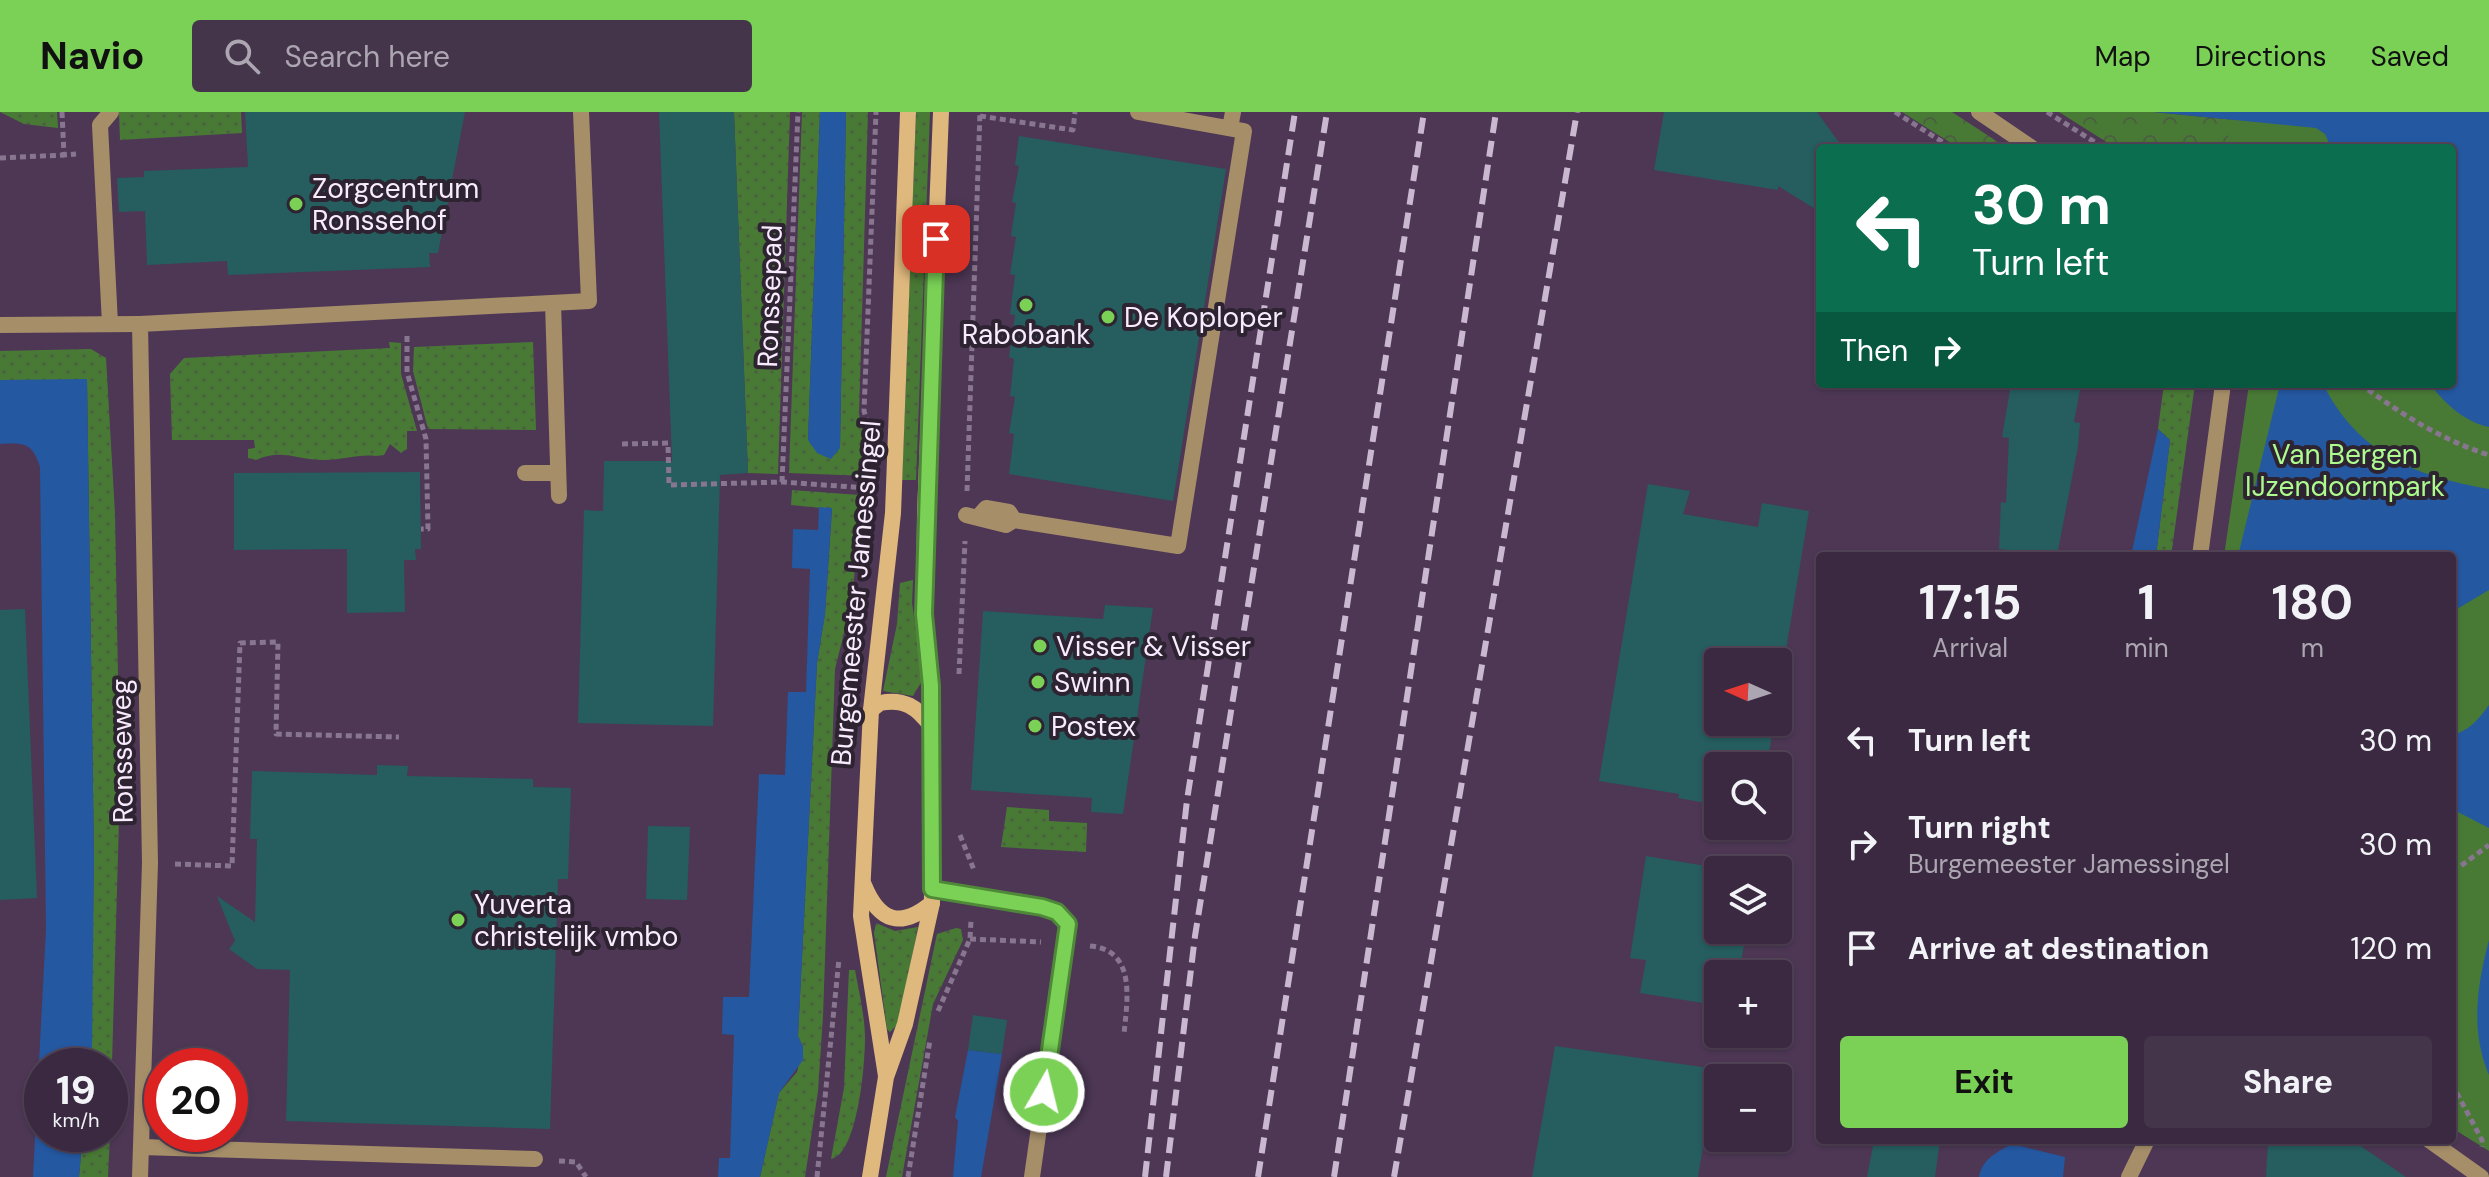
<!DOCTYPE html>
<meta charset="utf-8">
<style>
body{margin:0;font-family:"DM Sans",sans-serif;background:#45354b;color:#f1f3f6;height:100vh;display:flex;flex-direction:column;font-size:30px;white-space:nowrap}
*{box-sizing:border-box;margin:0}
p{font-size:26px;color:#aba6b1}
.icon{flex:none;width:44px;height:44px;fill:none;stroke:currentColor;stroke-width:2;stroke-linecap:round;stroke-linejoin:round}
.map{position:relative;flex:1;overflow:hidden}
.side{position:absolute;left:1816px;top:440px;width:640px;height:592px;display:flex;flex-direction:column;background:#3a2940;border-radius:8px;box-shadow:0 2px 6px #0004,0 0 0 2px #544559}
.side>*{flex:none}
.hud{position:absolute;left:1816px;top:32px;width:640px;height:244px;border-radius:8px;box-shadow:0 2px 6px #0004,0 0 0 2px #544559;background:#0b6e4f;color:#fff;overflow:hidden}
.needle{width:52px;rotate:273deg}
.buttons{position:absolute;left:1704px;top:536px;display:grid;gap:16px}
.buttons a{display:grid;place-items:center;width:88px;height:88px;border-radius:8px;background:#3a2940;box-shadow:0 2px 6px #0004,0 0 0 2px #544559;font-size:40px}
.speed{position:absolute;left:24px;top:936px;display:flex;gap:16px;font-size:40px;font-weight:700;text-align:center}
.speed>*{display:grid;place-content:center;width:104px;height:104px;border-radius:50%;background:#3a2940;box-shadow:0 2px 6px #0004,0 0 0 2px #544559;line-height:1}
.speed small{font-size:20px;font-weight:400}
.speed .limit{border:12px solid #d22;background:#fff;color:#111}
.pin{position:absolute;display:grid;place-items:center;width:68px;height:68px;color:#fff;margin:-34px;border-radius:16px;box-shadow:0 4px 12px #0006}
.me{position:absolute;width:88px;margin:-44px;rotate:8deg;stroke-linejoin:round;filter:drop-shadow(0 0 6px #0008)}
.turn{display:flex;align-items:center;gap:28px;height:168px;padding:0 24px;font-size:36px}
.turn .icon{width:104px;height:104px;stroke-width:2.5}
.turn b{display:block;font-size:56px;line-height:68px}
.then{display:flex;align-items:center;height:76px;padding:0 24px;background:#0003;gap:16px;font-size:30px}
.eta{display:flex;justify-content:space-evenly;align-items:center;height:136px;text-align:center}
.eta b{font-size:48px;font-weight:700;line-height:56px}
.button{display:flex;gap:16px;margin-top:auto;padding:16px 24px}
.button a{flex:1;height:92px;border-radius:8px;background:#7ad156;color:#111;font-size:32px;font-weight:700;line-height:92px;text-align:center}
.button a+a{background:#45354b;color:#f1f3f6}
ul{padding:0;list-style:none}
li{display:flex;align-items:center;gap:24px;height:104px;padding:0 24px}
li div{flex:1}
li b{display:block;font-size:30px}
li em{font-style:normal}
header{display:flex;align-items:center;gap:48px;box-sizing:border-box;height:112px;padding:0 40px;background:#7ad156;color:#111}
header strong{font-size:38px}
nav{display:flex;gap:44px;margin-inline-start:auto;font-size:28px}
.search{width:560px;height:72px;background:#45354b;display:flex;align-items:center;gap:20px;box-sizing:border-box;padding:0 28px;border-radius:8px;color:#aba6b1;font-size:30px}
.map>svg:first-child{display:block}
.grass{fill:url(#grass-dots)}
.forest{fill:url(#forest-crowns)}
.green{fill:#497a35}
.water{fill:#2458a1}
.building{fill:#265d5f}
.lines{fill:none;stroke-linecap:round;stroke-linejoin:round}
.path{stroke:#88758f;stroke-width:5;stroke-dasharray:6 4;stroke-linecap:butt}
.service{stroke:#a68e69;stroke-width:16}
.pedestrian{stroke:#a68e69;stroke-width:16}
.minor{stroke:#a68e69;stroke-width:16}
.secondary{stroke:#dfb87d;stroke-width:16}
.rail{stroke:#c9b8cf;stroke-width:6;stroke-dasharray:16 8;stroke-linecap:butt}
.route-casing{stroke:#4f8838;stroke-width:20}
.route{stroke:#7ad156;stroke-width:14}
.poi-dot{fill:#7ad156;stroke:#2d2331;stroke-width:3}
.labels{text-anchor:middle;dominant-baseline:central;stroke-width:8;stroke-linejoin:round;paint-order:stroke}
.poi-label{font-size:28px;fill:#f9ebfe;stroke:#2d2331;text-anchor:start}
.street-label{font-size:28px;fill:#f9ebfe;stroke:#2d2331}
.park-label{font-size:28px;fill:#adfb8f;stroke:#2d2331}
</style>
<header>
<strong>Navio</strong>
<div class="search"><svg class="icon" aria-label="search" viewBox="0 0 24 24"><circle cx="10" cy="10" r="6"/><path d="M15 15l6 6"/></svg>Search here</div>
<nav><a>Map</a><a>Directions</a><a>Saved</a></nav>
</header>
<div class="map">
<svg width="2489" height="1065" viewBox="0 0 2489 1065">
<defs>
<pattern id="grass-dots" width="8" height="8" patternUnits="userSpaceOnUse" patternTransform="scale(2)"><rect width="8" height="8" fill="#497a35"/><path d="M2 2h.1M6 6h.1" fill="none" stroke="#4a6040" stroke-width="1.8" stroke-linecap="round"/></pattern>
<pattern id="forest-crowns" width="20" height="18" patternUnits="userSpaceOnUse" patternTransform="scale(2)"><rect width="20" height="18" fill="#497a35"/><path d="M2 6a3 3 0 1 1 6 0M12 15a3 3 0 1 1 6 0" fill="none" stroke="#4a6040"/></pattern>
</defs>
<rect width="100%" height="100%" fill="#4d3755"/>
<g class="grass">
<path d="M 0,0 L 57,0 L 58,16 L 24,12 Z"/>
<path d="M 119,0 L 241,0 L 242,21 L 120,28 Z"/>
<path d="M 734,0 L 790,0 L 778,362 L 748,361 Z"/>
<path d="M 802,0 L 820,0 L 808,328 L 840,335 L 846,0 L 868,0 L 859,302 L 869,343 L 868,364 L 789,361 Z"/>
<path d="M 916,0 L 930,0 L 916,368 L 902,368 Z"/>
<path d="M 389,230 L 401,231 L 401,262 L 417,319 L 407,319 L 407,337 L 401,341 L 390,332 L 384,343 L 376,344 C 358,342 342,348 324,348 C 298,348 281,336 256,348 L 248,346 L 248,337 L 255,336 L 254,328 L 172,328 L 170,262 L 184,246 L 390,236 Z"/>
<path d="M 533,230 L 536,318 L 428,317 L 413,259 L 414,235 Z"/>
<path d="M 91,237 L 106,246 L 115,402 L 120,673 L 110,1020 L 110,954 L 90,954 L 94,747 L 87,268 L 0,268 L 0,239 Z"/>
<path d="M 2164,272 L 2195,272 L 2171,444 L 2156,444 L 2170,328 L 2158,317 Z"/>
<path d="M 792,378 L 859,383 L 853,485 L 835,557 L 823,904 L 818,979 L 805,1065 L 760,1065 L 779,981 L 797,960 L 803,935 L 798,924 L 817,551 L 825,502 L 832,397 L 791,393 Z"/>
<path d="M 913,468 L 912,491 L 923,567 L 913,584 L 883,579 L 897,512 L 900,471 Z"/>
<path d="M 1007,695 L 1049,698 L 1049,709 L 1087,711 L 1086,740 L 1001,735 Z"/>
<path d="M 876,811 L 895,819 L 918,815 L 898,912 L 890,920 L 887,917 L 874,821 Z"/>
<path d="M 956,816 L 961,817 L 963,828 L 933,892 L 902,1065 L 886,1065 L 937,822 Z"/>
<path d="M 849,858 L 855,858 C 859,881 865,904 865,927 C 865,951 858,1042 831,1047 L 844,976 Z"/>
<path d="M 83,1022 L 110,1022 L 108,1065 L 79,1065 Z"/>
</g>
<g class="forest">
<path d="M 1902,0 L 1952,0 L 2007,36 L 1959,36 Z"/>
<path d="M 2059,0 L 2154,0 L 2316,16 L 2331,36 L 2116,36 Z"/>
</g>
<path class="green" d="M 2231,0 L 2489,0 L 2489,1039 L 2452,1016 L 2452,444 L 2224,444 L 2249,272 L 2452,272 L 2452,36 L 2227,36 Z"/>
<g class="water">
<path d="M 820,0 L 846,0 L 840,336 L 831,347 L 817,341 L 808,328 Z"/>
<path d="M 2154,0 L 2489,0 L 2489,315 C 2465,310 2445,292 2430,272 L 2452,272 L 2452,36 L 2331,36 L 2325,22 L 2316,16 Z"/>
<path d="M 87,267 L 94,747 L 92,934 L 90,954 L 42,954 L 42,1022 L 83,1022 L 79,1065 L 33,1065 L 46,817 L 40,355 C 32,330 24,331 0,332 L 0,268 Z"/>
<path d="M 2280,272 L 2323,272 C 2358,342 2415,364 2489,377 L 2489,478 L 2452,500 L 2452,444 L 2238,444 Z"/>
<path d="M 2158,317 L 2170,328 L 2156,444 L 2131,444 Z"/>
<path d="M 819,395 L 832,396 L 825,502 L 817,551 L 798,924 L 803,935 L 803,948 L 779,981 L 760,1065 L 718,1065 L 719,1046 L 730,1046 L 734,923 L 722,922 L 723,885 L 749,885 L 759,662 L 785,663 L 788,580 L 806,580 L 810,457 L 792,456 L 793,417 L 818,418 Z"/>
<path d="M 2489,593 L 2489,716 L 2452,697 L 2452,623 C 2469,619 2479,607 2489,593 Z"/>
<path d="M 2489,828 L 2489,963 C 2470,919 2477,873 2489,828 Z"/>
<path d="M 968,938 L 1002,942 L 981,1065 L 953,1065 L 958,1009 L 955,1005 Z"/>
<path d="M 2012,1032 L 2065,1045 L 2063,1065 L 1979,1065 C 1982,1047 1997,1040 2012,1032 Z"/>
</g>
<g class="building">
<path d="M 245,0 L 465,0 L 438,141 L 429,141 L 430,155 L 228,163 L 227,149 L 147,153 L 145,99 L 119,100 L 117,66 L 144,65 L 144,59 L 248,55 Z"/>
<path d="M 659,0 L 734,0 L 748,361 L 720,363 L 713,614 L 578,611 L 584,398 L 603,399 L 604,349 L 672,349 Z"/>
<path d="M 1664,0 L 1817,0 L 1843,36 L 1820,36 L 1820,100 L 1778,74 L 1778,78 L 1654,58 Z"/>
<path d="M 1019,24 L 1226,57 L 1173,389 L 1009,362 L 1014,322 L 1009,321 L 1015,285 L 1010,284 L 1014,247 L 1009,245 L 1015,203 L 1010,202 L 1015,163 L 1010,162 L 1016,125 L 1011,124 L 1016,91 L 1012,90 L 1019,54 L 1015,53 Z"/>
<path d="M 2011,272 L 2081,272 L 2074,310 L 2080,311 L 2078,334 L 2057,444 L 1999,437 L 2001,390 L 2006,391 L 2009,326 L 2002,325 Z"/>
<path d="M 420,360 L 421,437 L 415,437 L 416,448 L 404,448 L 405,500 L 347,501 L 347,437 L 234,438 L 234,361 Z"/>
<path d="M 1648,372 L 1690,379 L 1683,402 L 1758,415 L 1762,391 L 1809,399 L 1784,550 L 1718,550 L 1718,610 L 1774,610 L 1767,654 L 1718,654 L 1718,693 L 1678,686 L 1679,682 L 1599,669 Z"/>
<path d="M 1105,493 L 1153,496 L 1123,702 L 1091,700 L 1092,686 L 971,678 L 983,499 L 1103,507 Z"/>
<path d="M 25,497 L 37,786 L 0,788 L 0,498 Z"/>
<path d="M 377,653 L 408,654 L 407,664 L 533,667 L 533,675 L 571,676 L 568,767 L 558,767 L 550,1017 L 286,1009 L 290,858 L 257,857 L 229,837 L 235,829 L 217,784 L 255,810 L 257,727 L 250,727 L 252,659 L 377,663 Z"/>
<path d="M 648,714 L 690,715 L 687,788 L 646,787 Z"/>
<path d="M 1646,744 L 1718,756 L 1718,818 L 1732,818 L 1731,825 L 1745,827 L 1739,862 L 1714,862 L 1709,892 L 1640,881 L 1646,848 L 1630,846 Z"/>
<path d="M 973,903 L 1007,908 L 1002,942 L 968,938 Z"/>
<path d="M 1555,934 L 1716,957 L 1698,1065 L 1532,1065 Z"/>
<path d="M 1874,1028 L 1940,1028 L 1935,1065 L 1867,1065 Z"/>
<path d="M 2268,1028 L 2352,1028 L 2406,1065 L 2266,1065 Z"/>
</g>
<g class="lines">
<g class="path">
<path d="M 62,0 L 64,43 L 76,42"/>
<path d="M 1895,0 L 1952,36"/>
<path d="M 2047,0 L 2104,36"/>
<path d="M 980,4 L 1073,18 L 1075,0"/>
<path d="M 0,46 L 64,43"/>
<path d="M 407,224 L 407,260 L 426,327 L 428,417 L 421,417"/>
<path d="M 2360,272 C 2400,301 2441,328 2489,343"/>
<path d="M 868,312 L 864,299 L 876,0"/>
<path d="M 622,332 L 668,331 L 669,373 L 782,370 L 867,376"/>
<path d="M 782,370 L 798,0"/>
<path d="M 967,379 L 980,0"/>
<path d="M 959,562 L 965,429"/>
<path d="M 960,723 L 974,758"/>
<path d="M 175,752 L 232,754 L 240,531 L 278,530 L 276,622 L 399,625"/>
<path d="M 2452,756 L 2458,756 L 2489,733"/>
<path d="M 970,827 L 1041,830"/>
<path d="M 1090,834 C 1137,838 1127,889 1124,922"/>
<path d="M 938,899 L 970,827 L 971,808"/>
<path d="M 2452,972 L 2482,1028 L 2482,1035"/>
<path d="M 559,1049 L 576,1050 L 586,1065"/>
<path d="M 817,1065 L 839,847"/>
<path d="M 908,1065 L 930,928"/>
</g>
<g class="service">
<path d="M 1230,16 L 1233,0"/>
<path d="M 553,191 L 559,384"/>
<path d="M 525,361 L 558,361"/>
<path d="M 966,403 L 1006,413 L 1014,408 L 1178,434 L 1244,19 L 1138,0"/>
<path d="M 979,404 L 986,396 L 1009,400 L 1014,408"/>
<path d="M 932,777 L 1042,795 L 1057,800 L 1068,812 L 1032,1065"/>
<path d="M 141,1035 L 535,1047"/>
</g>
<path class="pedestrian" d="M 110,212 L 100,13 L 111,0"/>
<g class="minor">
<path d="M 1979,0 L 2032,36"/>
<path d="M 0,213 L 140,212"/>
<path d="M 2200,444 L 2223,272"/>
<path d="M 2429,1028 L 2481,1065"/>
<path d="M 140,1065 L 150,751 L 140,212 L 589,189 L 581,0"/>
<path d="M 2129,1065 L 2147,1028"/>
</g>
<g class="secondary">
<path d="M 871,598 L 880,591 C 904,586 917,595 931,614"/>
<path d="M 864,773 C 879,810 901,817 932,791"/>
<path d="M 886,964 L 861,804 L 871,598 L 893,401 L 908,0"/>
<path d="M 870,1065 L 886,965 L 905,912 L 932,791 L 931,574 L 924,502 L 925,402 L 941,0"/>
</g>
<g class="rail">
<path d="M 1145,1065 L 1187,688 L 1295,0"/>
<path d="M 1166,1065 L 1195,824 L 1327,0"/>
<path d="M 1258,1065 L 1424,0"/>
<path d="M 1334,1065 L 1496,0"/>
<path d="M 1394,1065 L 1577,0"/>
</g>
</g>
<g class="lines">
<defs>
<path id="route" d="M 936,127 L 924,502 L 931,574 L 932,777 L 1042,795 L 1057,800 L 1068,812 L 1044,980"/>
</defs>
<use href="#route" class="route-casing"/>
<use href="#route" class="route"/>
</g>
<g class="poi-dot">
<circle cx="296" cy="92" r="8"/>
<circle cx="1026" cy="193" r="8"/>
<circle cx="1108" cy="205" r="8"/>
<circle cx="1040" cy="534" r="8"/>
<circle cx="1038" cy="570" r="8"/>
<circle cx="1035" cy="614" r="8"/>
<circle cx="458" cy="808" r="8"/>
</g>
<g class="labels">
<g class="poi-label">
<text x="312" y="76">Zorgcentrum<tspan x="312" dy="32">Ronssehof</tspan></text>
<text x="1124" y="205">De Koploper</text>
<text x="1026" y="222" text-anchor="middle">Rabobank</text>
<text x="1056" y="534">Visser &amp; Visser</text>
<text x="1054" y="570">Swinn</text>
<text x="1051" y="614">Postex</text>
<text x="474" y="792">Yuverta<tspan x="474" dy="32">christelijk vmbo</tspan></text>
</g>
<g class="street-label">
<text transform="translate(770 184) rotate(-88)">Ronssepad</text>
<text transform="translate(856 481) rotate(-85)">Burgemeester Jamessingel</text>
<text transform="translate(122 639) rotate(-91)">Ronsseweg</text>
</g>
<g class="park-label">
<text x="2345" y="342">Van Bergen<tspan x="2345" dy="32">IJzendoornpark</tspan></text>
</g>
</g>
</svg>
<div class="buttons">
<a><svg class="needle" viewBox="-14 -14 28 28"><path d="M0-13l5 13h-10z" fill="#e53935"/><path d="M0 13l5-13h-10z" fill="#aba6b1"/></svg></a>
<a><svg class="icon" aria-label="search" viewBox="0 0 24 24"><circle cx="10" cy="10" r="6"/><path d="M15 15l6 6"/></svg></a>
<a><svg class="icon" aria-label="layers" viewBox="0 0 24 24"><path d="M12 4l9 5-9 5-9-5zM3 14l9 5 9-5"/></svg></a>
<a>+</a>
<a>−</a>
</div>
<div class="speed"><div>19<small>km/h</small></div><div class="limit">20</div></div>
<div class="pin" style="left:936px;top:127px;background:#d93025"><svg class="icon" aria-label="arrive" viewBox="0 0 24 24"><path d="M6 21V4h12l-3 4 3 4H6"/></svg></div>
<svg class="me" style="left:1044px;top:980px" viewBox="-20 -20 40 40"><circle r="17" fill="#7ad156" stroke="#fff" stroke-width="3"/><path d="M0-11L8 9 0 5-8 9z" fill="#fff"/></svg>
<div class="hud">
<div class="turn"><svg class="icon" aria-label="left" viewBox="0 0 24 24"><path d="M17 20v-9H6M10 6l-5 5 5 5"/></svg><div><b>30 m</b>Turn left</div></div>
<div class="then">Then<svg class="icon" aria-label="right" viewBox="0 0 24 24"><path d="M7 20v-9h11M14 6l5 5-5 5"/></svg></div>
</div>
<section class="side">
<div class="eta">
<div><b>17:15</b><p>Arrival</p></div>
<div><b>1</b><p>min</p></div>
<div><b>180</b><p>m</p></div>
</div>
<ul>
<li><svg class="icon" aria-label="left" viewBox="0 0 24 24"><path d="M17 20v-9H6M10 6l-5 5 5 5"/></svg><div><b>Turn left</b></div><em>30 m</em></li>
<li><svg class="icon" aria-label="right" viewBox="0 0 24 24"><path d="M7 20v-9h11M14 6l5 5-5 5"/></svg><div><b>Turn right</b><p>Burgemeester Jamessingel</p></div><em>30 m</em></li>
<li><svg class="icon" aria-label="arrive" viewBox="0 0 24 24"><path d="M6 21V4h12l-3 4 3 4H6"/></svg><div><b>Arrive at destination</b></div><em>120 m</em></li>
</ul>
<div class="button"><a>Exit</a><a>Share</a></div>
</section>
</div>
